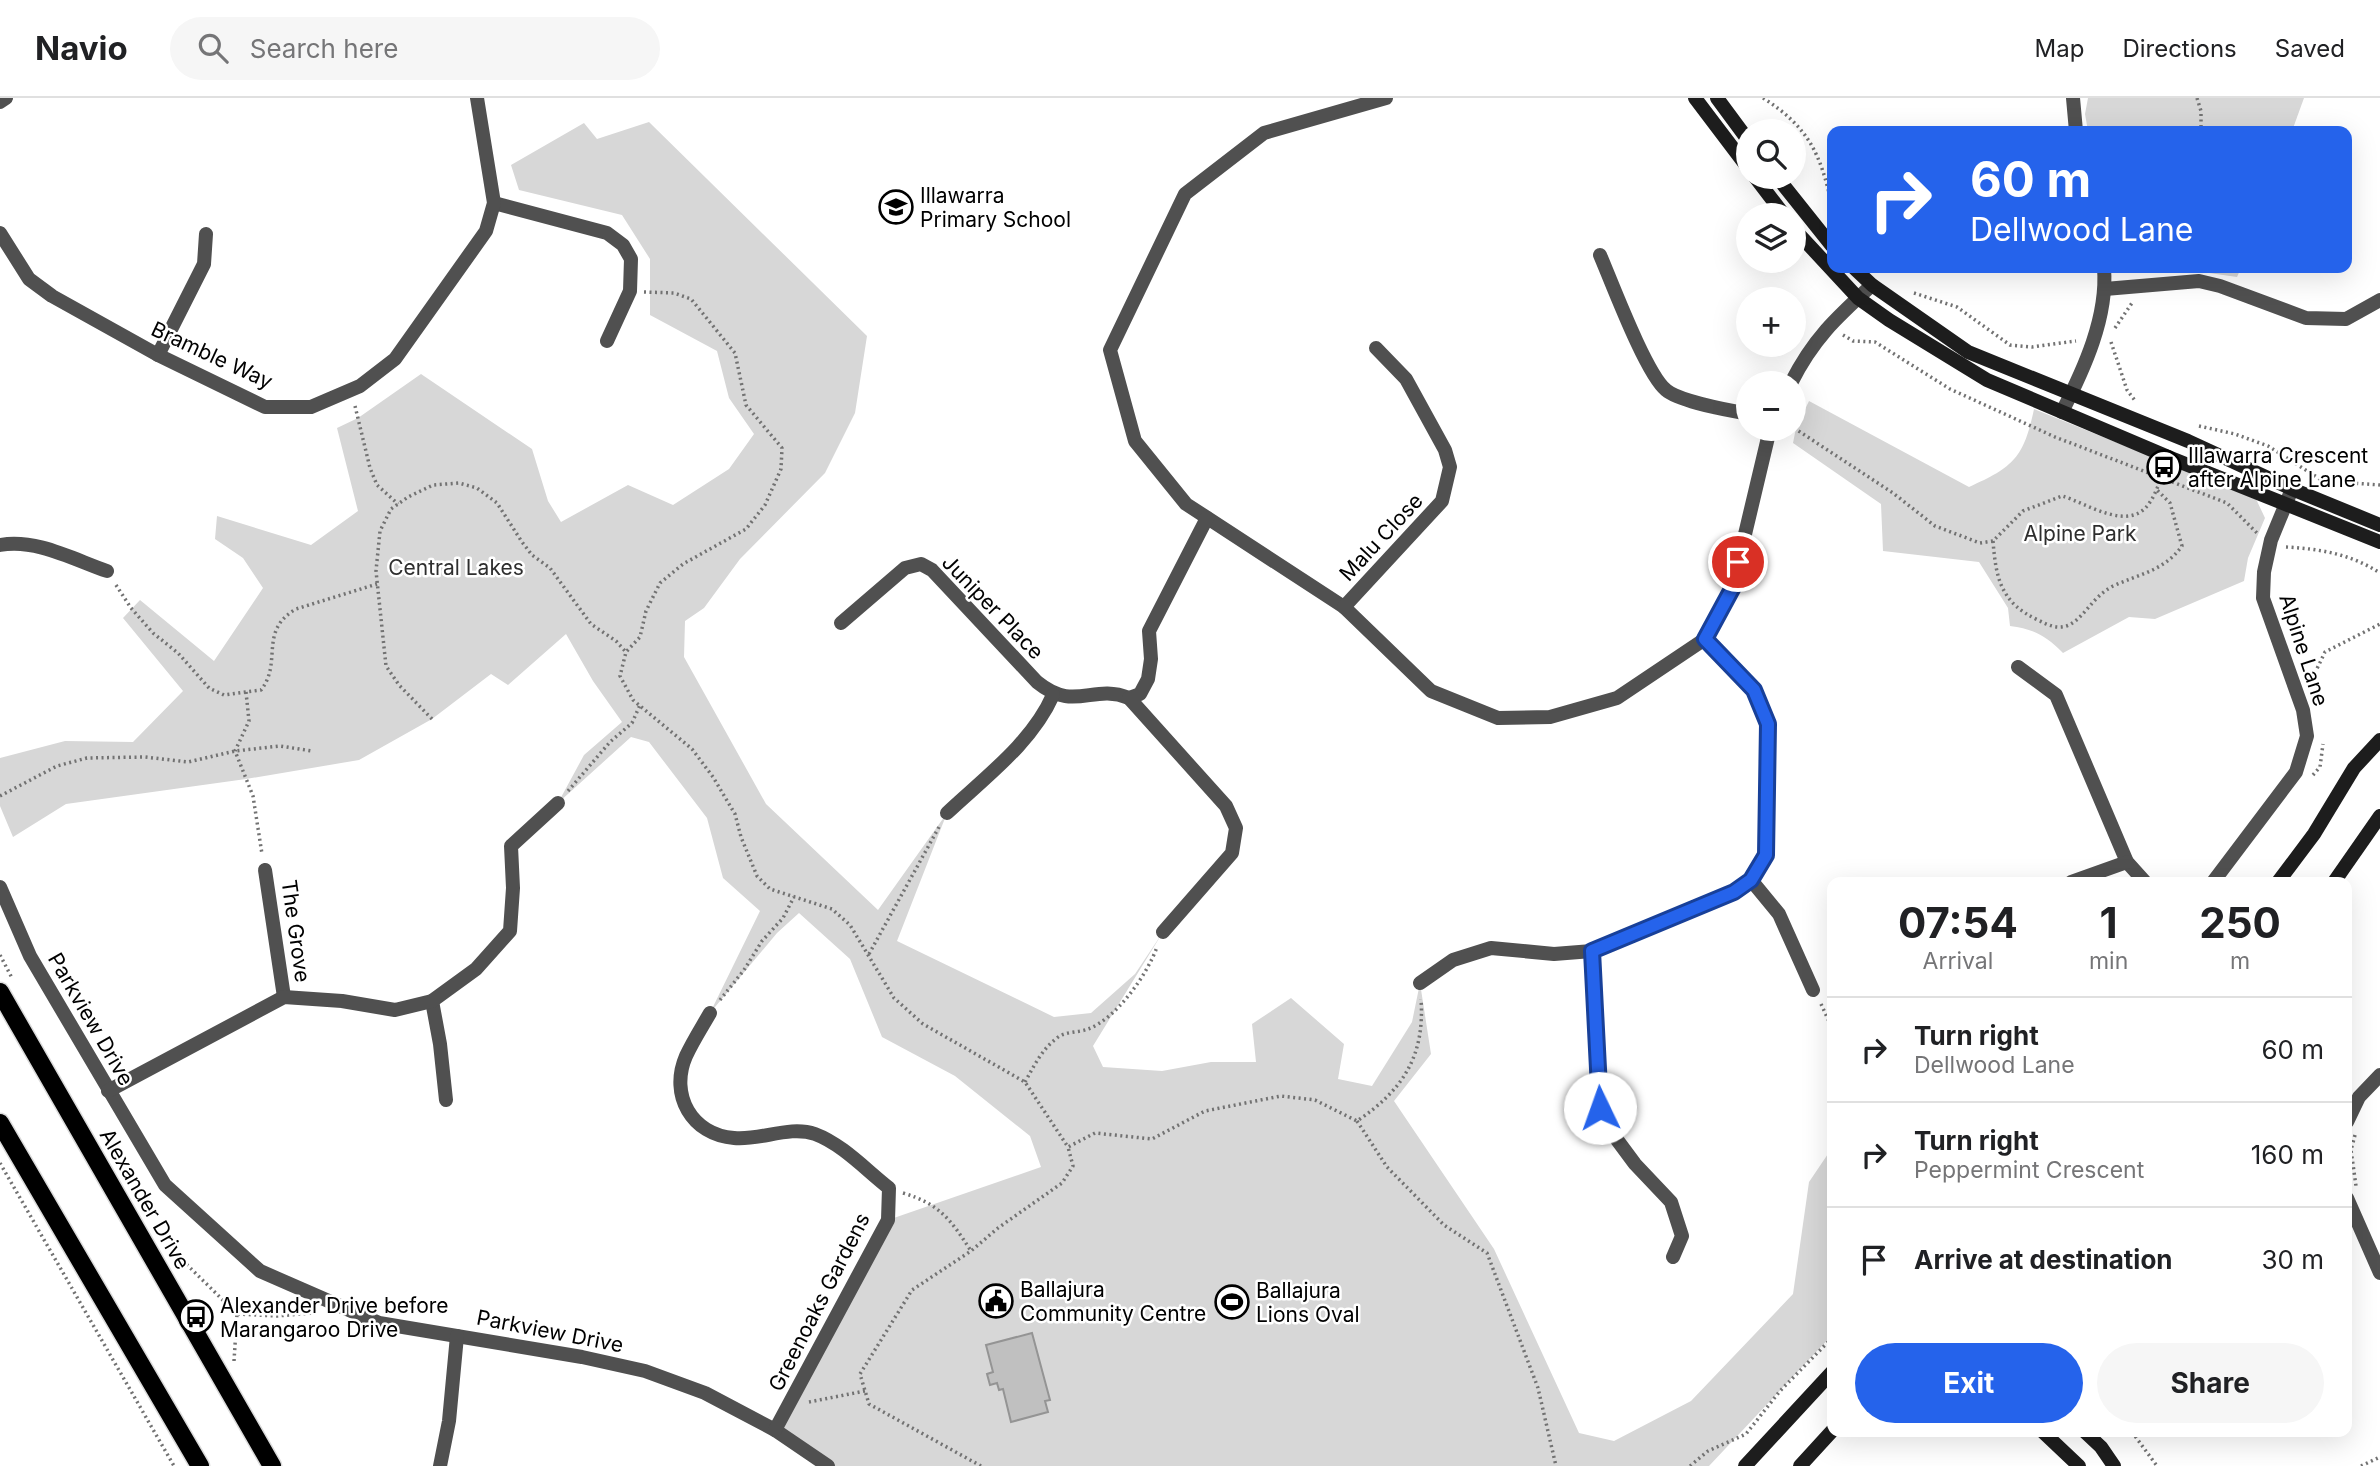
<!DOCTYPE html>
<meta charset="utf-8">
<style>
body{margin:0;font-family:Inter,sans-serif;background:#f6f6f6;color:#202124;height:100vh;display:flex;flex-direction:column;font-size:26px;white-space:nowrap}
*{box-sizing:border-box;margin:0}
p{font-size:23px;color:#757577}
.icon{flex:none;width:38px;height:38px;fill:none;stroke:currentColor;stroke-width:2;stroke-linecap:round;stroke-linejoin:round}
.map{position:relative;flex:1;overflow:hidden}
.panel{position:absolute;left:1827px;top:779px;width:525px;height:560px;display:flex;flex-direction:column;background:#fff;border-radius:14px;box-shadow:0 7px 28px #0002}
.panel>*{flex:none}
.hud{position:absolute;left:1827px;top:28px;width:525px;height:147px;border-radius:14px;box-shadow:0 7px 28px #0002;background:#2563eb;color:#fff;overflow:hidden}
.tools{position:absolute;left:1736px;top:21px;display:grid;gap:14px}
.tools a{display:grid;place-items:center;width:70px;height:70px;border-radius:50%;background:#fff;box-shadow:0 7px 28px #0002;font-size:35px}
.pin{position:absolute;display:grid;place-items:center;width:60px;height:60px;color:#fff;margin:-30px;border:4px solid #fff;border-radius:50%;box-shadow:0 2px 7px #0007}
.me{position:absolute;width:77px;margin:-38px;rotate:357deg;stroke-linejoin:round;filter:drop-shadow(0 0 5px #0008)}
.turn{display:flex;align-items:center;gap:24px;height:147px;padding:0 28px;font-size:32px}
.turn .icon{width:91px;height:91px;stroke-width:2.5}
.turn b{display:block;font-size:49px;line-height:60px}
.eta{display:flex;justify-content:space-evenly;align-items:center;height:119px;text-align:center}
.eta b{font-size:42px;font-weight:700;line-height:49px}
.cta{display:flex;gap:14px;margin-top:auto;padding:14px 28px}
.cta a{flex:1;height:80px;border-radius:42px;background:#2563eb;color:#fff;font-size:28px;font-weight:700;line-height:80px;text-align:center}
.cta a+a{background:#f6f6f6;color:#202124}
ul{padding:0;list-style:none}
li{display:flex;align-items:center;gap:21px;height:105px;padding:0 28px;border-top:2px solid #e0e0e0}
li div{flex:1}
li b{display:block;font-size:26px}
li em{font-style:normal}
header{display:flex;align-items:center;gap:42px;box-sizing:border-box;height:98px;padding:0 35px;background:#fff;border-bottom:2px solid #e0e0e0}
header strong{font-size:33px}
nav{display:flex;gap:38px;margin-inline-start:auto;font-size:24px}
.search{width:490px;height:63px;background:#f6f6f6;display:flex;align-items:center;gap:18px;box-sizing:border-box;padding:0 24px;border-radius:38px;color:#757577;font-size:26px}
.map>svg:first-child{display:block}
.green{fill:#d7d7d7}
.building{fill:#c0c0c0;stroke:#949494;stroke-width:2}
.lines{fill:none;stroke-linecap:round;stroke-linejoin:round}
.primary-casing{stroke:#dbdbdb;stroke-width:21}
.path{stroke:#727272;stroke-width:3.5;stroke-dasharray:2 3.5;stroke-linecap:butt}
.street{stroke:#505050;stroke-width:14}
.secondary{stroke:#1d1d1d;stroke-width:14}
.primary{stroke:#000;stroke-width:18}
.route-casing{stroke:#184099;stroke-width:18}
.route{stroke:#2563eb;stroke-width:12}
.labels{text-anchor:middle;dominant-baseline:central;stroke-width:5;stroke-linejoin:round;paint-order:stroke}
.poi-label{font-size:21px;fill:#000;stroke:#fff;text-anchor:start}
.street-label{font-size:21px;fill:#000;stroke:#fff}
.park-label{font-size:21px;fill:#2e2e2e;stroke:#fff}
</style>
<header>
<strong>Navio</strong>
<div class="search"><svg class="icon" aria-label="search" viewBox="0 0 24 24"><circle cx="10" cy="10" r="6"/><path d="M15 15l6 6"/></svg>Search here</div>
<nav><a>Map</a><a>Directions</a><a>Saved</a></nav>
</header>
<div class="map">
<svg width="2380" height="1368" viewBox="0 0 2380 1368">
<rect width="100%" height="100%" fill="#fff"/>
<g class="green">
<path d="M 2088,0 L 2304,0 L 2292,33 L 2088,33 L 2085,16 Z"/>
<path d="M 649,24 L 867,238 L 855,315 L 825,375 L 740,461 L 704,510 L 685,523 L 684,559 L 766,706 L 878,812 L 947,715 L 897,843 L 1054,919 L 1091,915 L 1135,876 L 1163,834 L 1093,948 L 1103,969 L 1162,973 L 1211,964 L 1256,964 L 1252,926 L 1291,900 L 1344,946 L 1338,981 L 1372,988 L 1412,924 L 1420,885 L 1431,956 L 1394,1003 L 1494,1151 L 1579,1335 L 1614,1343 L 1691,1303 L 1793,1196 L 1809,1084 L 1832,1050 L 1832,1237 L 1709,1368 L 828,1368 L 775,1332 L 888,1122 L 1041,1069 L 1030,1038 L 955,978 L 882,939 L 850,861 L 799,815 L 777,835 L 710,915 L 760,813 L 723,780 L 707,720 L 649,644 L 631,639 L 558,705 L 584,657 L 622,624 L 593,583 L 566,536 L 508,587 L 491,576 L 432,621 L 359,662 L 246,681 L 66,706 L 13,739 L 0,708 L 0,660 L 65,643 L 133,644 L 183,593 L 123,520 L 140,502 L 214,563 L 263,490 L 243,460 L 215,441 L 217,418 L 311,447 L 358,413 L 337,330 L 358,320 L 421,276 L 532,351 L 548,403 L 561,424 L 628,387 L 673,407 L 729,371 L 754,336 L 729,300 L 717,253 L 650,217 L 650,161 L 622,117 L 519,92 L 511,67 L 584,25 L 597,41 Z"/>
<path d="M 2130,170 L 2241,170 L 2237,179 L 2181,171 L 2145,175 Z"/>
<path d="M 1809,303 L 1969,389 C 2014,369 2024,359 2034,311 L 2256,401 L 2265,420 L 2248,460 L 2244,483 L 2155,521 L 2129,519 L 2063,555 C 2046,538 2034,531 2010,528 L 2008,510 L 1979,464 L 1883,453 L 1881,406 L 1793,345 L 1796,330 Z"/>
</g>
<path class="building" d="M 1032,1235 L 1050,1302 L 1045,1303 L 1048,1314 L 1011,1324 L 1003,1291 L 999,1292 L 997,1285 L 990,1287 L 987,1276 L 993,1274 L 986,1247 Z"/>
<g class="lines">
<defs>
<g id="primary">
<path d="M 0,894 L 272,1368"/>
<path d="M 0,1025 L 200,1368"/>
</g>
</defs>
<use href="#primary" class="primary-casing"/>
<g class="path">
<path d="M 1763,0 C 1809,29 1821,57 1832,108"/>
<path d="M 2197,0 L 2201,13 L 2201,33"/>
<path d="M 644,194 L 674,195 L 691,201 L 735,255 L 746,307 L 782,350 L 781,371 L 765,407 L 746,431 L 683,466 L 660,485 L 646,513 L 640,539 L 626,554 L 620,578 L 633,602 L 692,651 L 713,679 L 735,716 L 741,739 L 757,778 L 770,791 L 832,811 L 850,827 L 894,900 L 923,926 L 1025,984 L 1068,1049 L 1095,1035 L 1152,1041 L 1205,1013 L 1281,998 L 1315,1002 L 1357,1023 C 1403,992 1425,958 1421,901"/>
<path d="M 1914,195 L 1957,209 L 2010,247 L 2032,249 L 2076,243"/>
<path d="M 2115,230 L 2132,205"/>
<path d="M 1843,237 L 1853,243 L 1875,244 L 1950,291 L 2055,339 L 2227,405 L 2257,435"/>
<path d="M 2111,244 L 2127,292 L 2136,304"/>
<path d="M 355,308 L 370,370 L 377,387 L 398,406"/>
<path d="M 2199,328 L 2235,336 L 2268,348 L 2323,383 L 2380,387"/>
<path d="M 1794,330 L 1893,395 L 1935,428 L 1980,445 L 1993,443 L 2023,413 L 2062,398 C 2087,405 2130,436 2150,404 C 2155,397 2158,387 2162,379"/>
<path d="M 1993,443 C 1996,481 2001,505 2038,522 C 2048,527 2058,532 2069,527 C 2086,518 2092,499 2113,488 C 2139,476 2164,473 2182,448 L 2170,405 L 2156,391"/>
<path d="M 2286,449 C 2320,451 2351,456 2380,475"/>
<path d="M 116,487 L 131,510 L 153,535 L 178,555 L 209,590 L 224,597 L 261,592 C 283,564 258,533 296,511 L 377,486"/>
<path d="M 2310,585 L 2325,554 L 2380,526"/>
<path d="M 246,594 L 249,623 L 235,653 L 253,698 L 262,756"/>
<path d="M 432,621 L 399,587 L 386,568 L 376,473 L 380,433 L 391,411 L 408,399 L 433,387 L 459,385 L 477,390 L 497,405 L 522,444 L 532,457 L 550,470 L 591,526 L 616,543 L 626,554"/>
<path d="M 2313,677 L 2320,669 L 2323,646"/>
<path d="M 568,693 L 610,644 L 632,625 L 640,607"/>
<path d="M 0,698 L 57,668 L 87,660 L 145,659 L 188,664 L 235,653 L 280,648 L 312,653"/>
<path d="M 869,856 L 939,729"/>
<path d="M 0,857 L 12,880"/>
<path d="M 720,902 L 744,872 L 762,843 L 783,820 L 794,799"/>
<path d="M 1821,906 L 1832,930"/>
<path d="M 1025,984 C 1034,968 1042,951 1057,940 C 1065,933 1078,935 1088,931 C 1116,921 1147,877 1157,849"/>
<path d="M 1357,1023 L 1387,1069 L 1444,1127 L 1487,1155 L 1538,1290 L 1556,1368"/>
<path d="M 2355,1037 L 2351,1052 L 2356,1088"/>
<path d="M 0,1065 L 174,1368"/>
<path d="M 903,1095 C 940,1106 951,1122 971,1153"/>
<path d="M 167,1147 L 237,1216 L 277,1218 L 313,1215"/>
<path d="M 234,1263 L 237,1216"/>
<path d="M 809,1304 L 865,1293"/>
<path d="M 2132,1334 L 2157,1368"/>
<path d="M 981,1368 L 869,1306 L 860,1276 L 912,1192 L 971,1153 L 998,1130 L 1062,1085 L 1073,1068 L 1068,1049"/>
<path d="M 1690,1368 L 1708,1353 L 1746,1336 L 1780,1293 L 1832,1240"/>
<path d="M 2361,1368 L 2380,1359"/>
</g>
<g class="street">
<path d="M 1386,0 L 1264,35 L 1185,96 L 1110,252 L 1135,343 L 1186,406 L 1344,509 L 1431,593 L 1498,620 L 1550,619 L 1617,600 L 1705,541 L 1732,491 L 1770,331"/>
<path d="M 2073,0 L 2076,33"/>
<path d="M 0,4 L 6,0"/>
<path d="M 494,105 L 607,135 L 623,147 L 631,161 L 630,193 L 607,243"/>
<path d="M 0,135 L 29,181 L 52,198 L 158,257 L 265,309 L 311,309 L 360,288 L 395,261 L 486,133 L 494,105 L 477,0"/>
<path d="M 1600,157 C 1612,185 1646,276 1666,292 C 1680,304 1729,312 1748,316"/>
<path d="M 2105,191 L 2199,183 L 2220,188 L 2306,220 L 2346,221 L 2380,202"/>
<path d="M 158,257 L 204,166 L 206,136"/>
<path d="M 1791,285 C 1813,241 1836,220 1872,187"/>
<path d="M 2062,314 C 2084,271 2108,219 2104,170"/>
<path d="M 0,447 C 35,440 75,462 107,473"/>
<path d="M 1344,509 L 1442,403 L 1450,369 L 1445,352 L 1406,281 L 1376,250"/>
<path d="M 841,525 L 905,470 L 921,466 L 932,472 L 1037,584 C 1075,615 1092,585 1129,600"/>
<path d="M 2018,569 L 2056,597 L 2127,764 L 2145,784"/>
<path d="M 947,715 C 984,680 1032,645 1053,597"/>
<path d="M 265,772 L 284,899"/>
<path d="M 1751,782 L 1779,816 L 1813,892"/>
<path d="M 2071,784 L 2127,764"/>
<path d="M 2213,784 L 2296,674 L 2307,638 L 2303,612 L 2263,500 L 2264,474 L 2271,442 L 2292,391"/>
<path d="M 0,789 L 30,858 L 165,1087 L 260,1173 L 379,1225 L 582,1259 L 645,1273 L 705,1295 L 775,1332 L 828,1368"/>
<path d="M 1163,834 L 1232,755 L 1236,730 L 1226,708 L 1129,600 L 1140,596 L 1148,581 L 1151,561 L 1149,533 L 1207,420"/>
<path d="M 1592,853 L 1600,1010 L 1612,1035 L 1635,1066 L 1671,1104 L 1682,1138 L 1673,1159"/>
<path d="M 1420,885 L 1453,862 L 1491,850 L 1554,856 L 1592,853 L 1734,795 L 1751,782 L 1766,757 L 1768,626 L 1753,592 L 1705,541"/>
<path d="M 432,903 L 440,946 L 446,1002"/>
<path d="M 710,915 C 702,929 693,943 686,958 C 669,997 692,1037 734,1040 C 760,1043 789,1027 815,1036 C 842,1046 866,1072 889,1090 L 888,1122 L 775,1332"/>
<path d="M 108,993 L 284,899 L 342,903 L 395,912 L 432,903 L 476,871 L 510,833 L 513,790 L 511,748 L 558,705"/>
<path d="M 2347,1024 L 2359,999 L 2380,977"/>
<path d="M 2347,1100 L 2380,1175"/>
<path d="M 440,1368 L 449,1323 L 457,1238"/>
</g>
<g class="secondary">
<path d="M 1695,0 L 1748,70"/>
<path d="M 1717,0 L 1748,42"/>
<path d="M 1755,79 L 1784,117"/>
<path d="M 1777,79 L 1832,148"/>
<path d="M 1794,131 L 1858,200 L 1889,222 L 1987,282 L 2173,361 L 2380,444"/>
<path d="M 1854,170 L 1872,187 L 1968,254 L 2188,343 L 2292,391 L 2380,427"/>
<path d="M 2278,784 L 2314,736 L 2354,670 L 2380,642"/>
<path d="M 2334,784 L 2380,718"/>
<path d="M 2043,1334 L 2079,1368"/>
<path d="M 2085,1334 L 2101,1349 L 2114,1368"/>
<path d="M 1745,1368 L 1832,1274"/>
<path d="M 1800,1368 L 1832,1333"/>
</g>
<use href="#primary" class="primary"/>
</g>
<g class="lines">
<defs>
<path id="route" d="M 1600,1010 L 1592,853 L 1734,794 L 1751,782 L 1766,757 L 1768,626 L 1754,592 L 1705,541 L 1732,491 L 1738,464"/>
</defs>
<use href="#route" class="route-casing"/>
<use href="#route" class="route"/>
</g>
<defs>
<symbol id="school-ring" viewBox="-11 -11 22 22"><circle r="9.5" fill="#fff" stroke="#000" stroke-width="1.5"/><path d="M0-5L7-2L0 1L-7-2ZM-4 1L0 2.5L4 1V4Q0 6-4 4Z" fill="#000"/></symbol>
<symbol id="bus-ring" viewBox="-11 -11 22 22"><circle r="9.5" fill="#fff" stroke="#000" stroke-width="1.5"/><path d="M-5-6H5V4H4V6H2V4H-2V6H-4V4H-5ZM-3.5-4V0h7V-4ZM-3.5 1.2v1.5H-2V1.2ZM2 1.2v1.5H3.5V1.2Z" fill="#000"/></symbol>
<symbol id="civic-ring" viewBox="-11 -11 22 22"><circle r="9.5" fill="#fff" stroke="#000" stroke-width="1.5"/><path d="M-.6-6.5H3V-4.5H.6V-3L4-1V1h2V6H-6V1h2V-1L-.6-3ZM-1.2 2.5V6h2.4V2.5Z" fill="#000"/></symbol>
<symbol id="stadium-ring" viewBox="-11 -11 22 22"><circle r="9.5" fill="#fff" stroke="#000" stroke-width="1.5"/><path d="M0-5a6.5 5 0 1 0 0 10a6.5 5 0 1 0 0-10ZM-3.5-1.8h7v3.6h-7Z" fill="#000"/></symbol>
</defs>
<g fill-rule="evenodd">
<use href="#school-ring" x="877" y="90" width="38" height="38"/>
<use href="#bus-ring" x="2145" y="350" width="38" height="38"/>
<use href="#civic-ring" x="977" y="1184" width="38" height="38"/>
<use href="#stadium-ring" x="1213" y="1185" width="38" height="38"/>
<use href="#bus-ring" x="177" y="1200" width="38" height="38"/>
</g>
<g class="labels">
<g class="poi-label">
<text x="920" y="97">Illawarra<tspan x="920" dy="24">Primary School</tspan></text>
<text x="2188" y="357">Illawarra Crescent<tspan x="2188" dy="24">after Alpine Lane</tspan></text>
<text x="1020" y="1191">Ballajura<tspan x="1020" dy="24">Community Centre</tspan></text>
<text x="1256" y="1192">Ballajura<tspan x="1256" dy="24">Lions Oval</tspan></text>
<text x="220" y="1207">Alexander Drive before<tspan x="220" dy="24">Marangaroo Drive</tspan></text>
</g>
<g class="street-label">
<text transform="translate(212 257) rotate(25)">Bramble Way</text>
<text transform="translate(1381 439) rotate(-47)">Malu Close</text>
<text transform="translate(993 509) rotate(46)">Juniper Place</text>
<text transform="translate(2304 552) rotate(72)">Alpine Lane</text>
<text transform="translate(296 833) rotate(82)">The Grove</text>
<text transform="translate(91 921) rotate(60)">Parkview Drive</text>
<text transform="translate(145 1101) rotate(60)">Alexander Drive</text>
<text transform="translate(819 1204) rotate(-63)">Greenoaks Gardens</text>
<text transform="translate(550 1233) rotate(11)">Parkview Drive</text>
</g>
<g class="park-label">
<text x="2080" y="435">Alpine Park</text>
<text x="456" y="469">Central Lakes</text>
</g>
</g>
</svg>
<div class="tools">
<a><svg class="icon" aria-label="search" viewBox="0 0 24 24"><circle cx="10" cy="10" r="6"/><path d="M15 15l6 6"/></svg></a>
<a><svg class="icon" aria-label="layers" viewBox="0 0 24 24"><path d="M12 4l9 5-9 5-9-5zM3 14l9 5 9-5"/></svg></a>
<a>+</a>
<a>−</a>
</div>
<div class="pin" style="left:1738px;top:464px;background:#d93025"><svg class="icon" aria-label="arrive" viewBox="0 0 24 24"><path d="M6 21V4h12l-3 4 3 4H6"/></svg></div>
<svg class="me" style="left:1600px;top:1010px" viewBox="-20 -20 40 40"><circle r="19" fill="#fff"/><path d="M0-13L10 11 0 6-10 11z" fill="#2563eb"/></svg>
<div class="hud">
<div class="turn"><svg class="icon" aria-label="right" viewBox="0 0 24 24"><path d="M7 20v-9h11M14 6l5 5-5 5"/></svg><div><b>60 m</b>Dellwood Lane</div></div>
</div>
<section class="panel">
<div class="eta">
<div><b>07:54</b><p>Arrival</p></div>
<div><b>1</b><p>min</p></div>
<div><b>250</b><p>m</p></div>
</div>
<ul>
<li><svg class="icon" aria-label="right" viewBox="0 0 24 24"><path d="M7 20v-9h11M14 6l5 5-5 5"/></svg><div><b>Turn right</b><p>Dellwood Lane</p></div><em>60 m</em></li>
<li><svg class="icon" aria-label="right" viewBox="0 0 24 24"><path d="M7 20v-9h11M14 6l5 5-5 5"/></svg><div><b>Turn right</b><p>Peppermint Crescent</p></div><em>160 m</em></li>
<li><svg class="icon" aria-label="arrive" viewBox="0 0 24 24"><path d="M6 21V4h12l-3 4 3 4H6"/></svg><div><b>Arrive at destination</b></div><em>30 m</em></li>
</ul>
<div class="cta"><a>Exit</a><a>Share</a></div>
</section>
</div>
